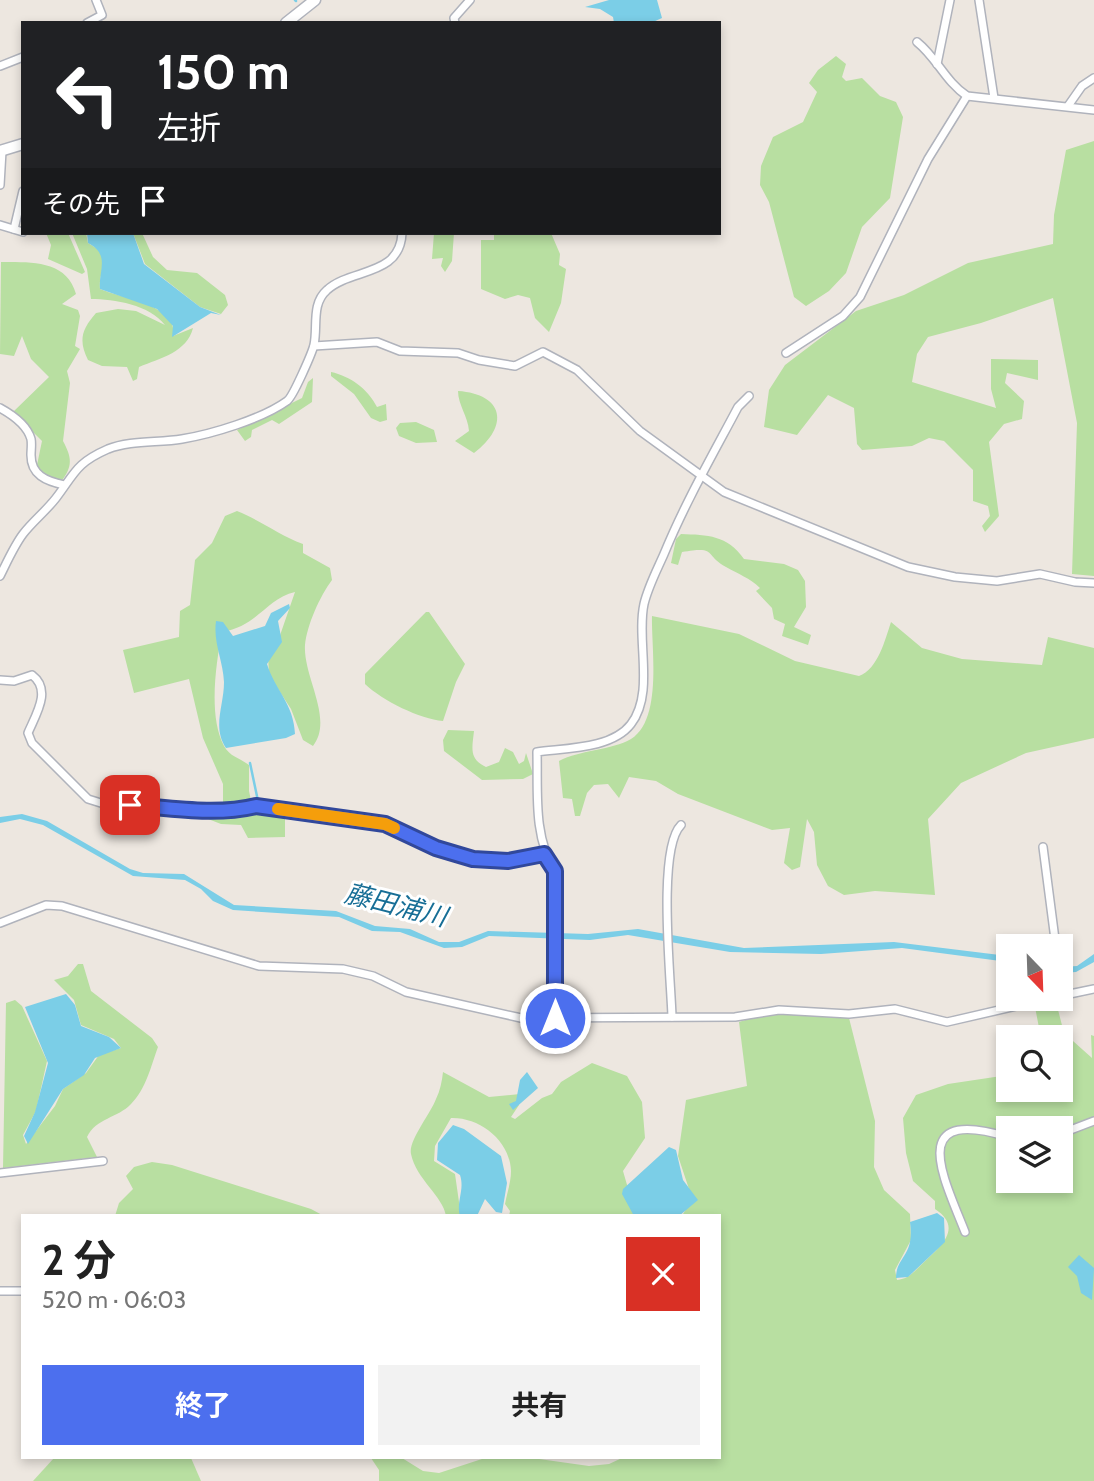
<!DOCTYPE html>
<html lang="ja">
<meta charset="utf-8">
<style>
body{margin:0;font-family:Cabin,"Noto Sans JP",sans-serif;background:#f2f2f2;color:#222;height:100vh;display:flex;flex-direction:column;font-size:26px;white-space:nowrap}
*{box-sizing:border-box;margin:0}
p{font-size:23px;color:#767676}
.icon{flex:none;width:38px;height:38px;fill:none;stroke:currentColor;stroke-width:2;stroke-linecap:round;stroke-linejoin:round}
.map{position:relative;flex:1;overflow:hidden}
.sheet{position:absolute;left:21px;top:1214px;width:700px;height:245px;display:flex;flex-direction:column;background:#fff;border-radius:0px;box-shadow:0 4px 10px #0003}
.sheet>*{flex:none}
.guide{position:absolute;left:21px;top:21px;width:700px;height:214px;border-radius:0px;box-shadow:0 4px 10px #0003;background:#202124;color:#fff;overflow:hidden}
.needle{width:46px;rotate:157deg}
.fabs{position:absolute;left:996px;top:934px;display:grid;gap:14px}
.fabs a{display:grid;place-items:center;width:77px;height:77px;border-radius:0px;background:#fff;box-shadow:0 4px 10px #0003;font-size:35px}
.pin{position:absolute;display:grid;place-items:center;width:60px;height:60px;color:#fff;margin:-30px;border-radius:14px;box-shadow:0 4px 10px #0006}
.me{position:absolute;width:77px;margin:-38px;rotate:0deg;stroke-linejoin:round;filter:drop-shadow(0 0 5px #0008)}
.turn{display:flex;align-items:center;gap:24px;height:147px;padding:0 21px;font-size:32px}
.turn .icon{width:91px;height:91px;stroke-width:2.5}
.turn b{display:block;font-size:49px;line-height:60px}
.then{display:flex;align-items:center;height:66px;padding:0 21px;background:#0003;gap:14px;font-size:26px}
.round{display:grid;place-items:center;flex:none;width:74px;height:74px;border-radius:0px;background:#f2f2f2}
.headline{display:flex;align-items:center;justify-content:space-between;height:119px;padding:0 21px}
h1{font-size:42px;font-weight:700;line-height:52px}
.primary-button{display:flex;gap:14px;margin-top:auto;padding:14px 21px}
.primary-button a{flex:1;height:80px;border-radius:0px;background:#4c6fee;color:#fff;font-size:28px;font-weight:700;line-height:80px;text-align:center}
.primary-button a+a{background:#f2f2f2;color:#222}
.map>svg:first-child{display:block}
.green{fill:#b8dfa1;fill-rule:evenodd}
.water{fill:#7bcee7}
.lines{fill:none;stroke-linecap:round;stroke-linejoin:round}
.stream{stroke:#7bcee7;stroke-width:2.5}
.street-casing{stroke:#b0b3bc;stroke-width:10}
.secondary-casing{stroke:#b0b3bc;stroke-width:13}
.street{stroke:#fff;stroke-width:7}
.secondary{stroke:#fff;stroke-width:10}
.route-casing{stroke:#31489b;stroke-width:18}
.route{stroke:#4c6fee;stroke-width:12}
.slow{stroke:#f59e0b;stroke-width:12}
.labels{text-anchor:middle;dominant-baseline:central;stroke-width:6;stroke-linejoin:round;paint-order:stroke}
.water-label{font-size:26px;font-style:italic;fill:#176e96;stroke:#fff}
</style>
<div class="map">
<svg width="1094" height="1481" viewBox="0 0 1094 1481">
<rect width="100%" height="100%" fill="#ede7e0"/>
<g class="green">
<path d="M 836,56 L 846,64 L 842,77 L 846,81 L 862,78 L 880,96 L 896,102 L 903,117 L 890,198 L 862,227 L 846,273 L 829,291 L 806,306 L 794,297 L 769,202 L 760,185 L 761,166 L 773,137 L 803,122 L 817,92 L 809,83 L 818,70 Z"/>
<path d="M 1094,141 L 1094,576 L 1072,574 L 1077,423 L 1053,298 L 981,323 L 928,337 L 917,354 L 912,382 L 996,408 L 991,389 L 991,359 L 1038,360 L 1038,380 L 1007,373 L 1005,383 L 1024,401 L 1022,419 L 1004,424 L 989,442 L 999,516 L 985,532 L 982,526 L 990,516 L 988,506 L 973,501 L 973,470 L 944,441 L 929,438 L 912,446 L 862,450 L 857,444 L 854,408 L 828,395 L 797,435 L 764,427 L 769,390 L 785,365 L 856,311 L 904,295 L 968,263 L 1053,244 L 1054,215 L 1066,150 Z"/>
<path d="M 46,233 L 68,233 L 85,272 L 82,274 L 48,259 L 51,245 Z"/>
<path d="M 72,233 L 86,233 L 88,243 C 114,257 98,270 100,289 C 120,298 180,305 173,336 L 193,328 C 187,352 161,358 139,367 L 137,379 L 133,381 L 127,367 L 102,366 L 88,360 C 78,340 82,329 96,313 L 118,309 L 136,311 L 165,325 C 150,305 114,299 91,299 L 87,269 Z"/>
<path d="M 133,233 L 142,233 L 153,257 L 167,270 L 197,273 L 225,295 L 228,305 L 221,314 L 200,307 L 145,264 Z"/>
<path d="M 434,233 L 454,233 L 452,261 L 445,272 L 441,266 L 443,258 L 432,259 Z"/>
<path d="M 494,233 L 551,233 L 560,254 L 559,265 L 566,269 L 561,303 L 549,332 L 535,318 L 530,298 L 518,295 L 505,299 L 481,289 L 481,240 L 494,240 Z"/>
<path d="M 1,262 C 30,262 67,260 76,294 L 62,304 L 78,310 L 80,316 L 75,346 L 80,349 L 67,371 L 70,383 L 63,441 C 72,458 73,466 61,482 L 47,479 L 37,465 L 42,441 L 13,412 L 49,377 L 31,359 L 22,336 L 14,356 L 0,354 Z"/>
<path d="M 331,372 C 350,376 368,389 377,407 L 386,404 L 387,420 L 380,422 L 371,418 L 354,394 L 331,376 Z"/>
<path d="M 313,378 L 312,402 L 279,424 L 272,420 L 252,430 L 251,437 L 245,441 L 237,430 L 302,398 L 308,382 Z"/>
<path d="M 458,391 C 504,394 510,426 474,453 L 455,441 L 469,431 C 468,416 458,405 458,391 Z"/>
<path d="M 416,422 L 434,430 L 437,442 L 416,443 L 399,436 L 396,428 L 400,423 Z"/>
<path d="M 237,511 C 260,520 279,535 303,544 L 303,553 L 330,568 L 332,580 C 320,596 307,625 305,645 C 303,677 334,719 313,746 L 303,740 L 291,709 L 269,675 L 268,656 L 277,644 L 295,592 C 267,598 258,626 222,632 C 216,663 208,716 224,746 C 230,757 240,758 249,765 L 249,791 L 253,810 L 285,816 L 285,837 L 248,838 L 241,825 L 221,824 L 203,817 L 214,803 L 223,802 L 223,784 L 203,738 L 189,679 L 134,693 L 123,650 L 179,637 L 180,611 L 190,605 L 195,560 L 212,543 L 225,516 Z"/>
<path d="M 681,534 C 708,535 727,535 744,559 L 784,564 L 798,570 L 805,581 L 806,607 L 794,627 L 811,635 L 808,645 L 782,636 L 785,624 L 774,619 L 772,608 L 756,591 L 760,588 C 750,578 738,574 726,567 C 703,554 718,546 682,552 L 678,565 L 671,563 L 676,539 Z"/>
<path d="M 426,612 L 429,612 L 465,664 L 456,682 L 443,721 C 420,719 383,701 365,684 L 365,674 Z"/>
<path d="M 652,616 L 739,634 L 795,661 L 859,676 C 878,669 885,640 891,622 L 922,648 L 962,659 L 1042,665 L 1048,637 L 1094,648 L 1094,738 L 1026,753 L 961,783 L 928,819 L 935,895 L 875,891 L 844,895 L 828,886 L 817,865 L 814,832 L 807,819 L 800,867 L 792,870 L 784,863 L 790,828 L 772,830 L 678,794 L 656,781 L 629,777 L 619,798 L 608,784 L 594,785 L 587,793 L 580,816 L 575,816 L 572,799 L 563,798 L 559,761 C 580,750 612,750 631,739 C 663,719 651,647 652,616 Z"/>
<path d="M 448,730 L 474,731 C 472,749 469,759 486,767 L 499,762 L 505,748 L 513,752 L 519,764 L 524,761 L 526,753 L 533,774 L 523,779 L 482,780 L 444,751 L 443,740 Z"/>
<path d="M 78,964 L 83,964 L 91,991 L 152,1038 L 158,1047 C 151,1066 146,1089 131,1104 C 118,1118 96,1118 87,1137 L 97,1157 L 3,1168 L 6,1003 L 15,1000 L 22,1006 L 47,1061 L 36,1111 L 23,1135 L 26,1144 L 55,1106 L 63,1089 L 86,1073 L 99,1055 L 121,1048 L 114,1039 L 81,1025 L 74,1000 L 54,980 L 68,976 Z"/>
<path d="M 1056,1002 L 1064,1033 L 1092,1058 L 1091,1035 L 1094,1036 L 1094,1481 L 379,1481 L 379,1470 L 371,1458 L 402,1458 L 423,1471 L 439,1473 L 485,1458 L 532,1458 L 589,1466 L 609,1464 L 622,1458 L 719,1458 L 719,1216 L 682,1216 L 692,1198 L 678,1156 L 686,1100 L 747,1086 L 739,1022 C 776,1009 810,1017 849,1018 L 875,1121 L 874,1167 L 884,1190 L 910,1214 L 911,1240 L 895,1270 L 897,1280 C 909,1279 916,1270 924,1262 C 940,1247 964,1228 935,1209 L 935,1201 L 913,1181 L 906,1153 L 903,1118 L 916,1095 L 948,1084 L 1008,1075 L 1008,1090 L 1060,1090 L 1060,1038 L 1041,1038 L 1035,1007 ZM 1008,1129 L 1060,1129 L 1060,1181 L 1008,1181 Z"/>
<path d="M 592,1063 L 627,1076 L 642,1102 L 645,1138 L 623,1171 L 636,1216 L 509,1216 L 510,1211 L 505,1204 C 507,1193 511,1182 511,1171 C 510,1140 479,1117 451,1118 L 435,1146 L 434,1161 L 455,1174 L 461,1216 L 446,1216 C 443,1196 416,1179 411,1154 C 408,1141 431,1113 436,1099 C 440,1091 442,1081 443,1072 L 489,1097 L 520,1094 L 519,1105 L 511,1117 L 515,1119 L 542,1098 L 552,1094 L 561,1082 Z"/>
<path d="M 152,1162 L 172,1165 L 311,1209 L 324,1216 L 161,1216 L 153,1214 L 115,1216 L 119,1203 L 133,1189 L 126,1176 L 134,1167 Z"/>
<path d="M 54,1458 L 191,1458 L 201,1481 L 33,1481 Z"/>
</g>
<g class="water">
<path d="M 609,0 L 657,0 L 662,18 L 653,22 L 614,23 L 613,17 L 600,9 L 585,7 Z"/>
<path d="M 87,233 L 133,233 L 144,264 L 200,307 L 221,315 L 211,313 L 172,337 L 173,326 L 157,309 L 100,289 C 98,271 111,255 88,243 Z"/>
<path d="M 289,604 L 290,608 L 278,621 L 282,642 L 267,664 C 275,690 294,704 295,734 L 286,738 L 226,748 C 212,727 224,706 224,682 C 223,660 213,643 216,621 L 223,622 L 233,636 L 265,626 L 271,613 Z"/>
<path d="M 22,814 L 47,821 L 130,869 L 143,873 L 184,874 L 234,905 L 336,911 L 375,926 L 410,929 L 439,942 L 459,942 L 488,931 L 588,934 L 638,929 L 744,948 L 894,942 L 1008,956 L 1008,962 L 902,948 L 821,954 L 730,952 L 628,935 L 590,940 L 489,936 L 462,947 L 444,948 L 400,932 L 372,931 L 339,917 L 233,910 L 213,901 L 201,889 L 185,880 L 133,876 L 43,825 L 20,819 L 0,823 L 0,817 Z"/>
<path d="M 1094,954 L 1094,962 L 1076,972 L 1061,973 L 1061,967 L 1077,966 Z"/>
<path d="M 66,994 L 75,1005 L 81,1026 L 109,1037 L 121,1048 L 95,1058 L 84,1075 L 63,1089 L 28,1144 L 24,1136 L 35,1112 L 48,1063 L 25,1007 Z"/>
<path d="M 527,1072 L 538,1088 L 513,1110 L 509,1104 L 516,1101 L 520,1080 Z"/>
<path d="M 453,1125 L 464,1129 L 501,1156 L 507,1183 L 502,1213 L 496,1212 L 485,1199 L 477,1216 L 460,1216 C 456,1201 465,1190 460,1175 L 437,1160 L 438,1143 Z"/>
<path d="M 669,1147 L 676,1150 L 683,1180 L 698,1200 L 679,1216 L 634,1216 L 622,1194 L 623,1189 Z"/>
<path d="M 937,1213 L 944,1218 L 945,1242 L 908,1277 L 896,1278 C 896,1256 915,1257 910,1222 Z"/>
<path d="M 1079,1255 L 1094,1268 L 1092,1300 L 1081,1293 L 1077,1276 L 1068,1267 Z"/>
</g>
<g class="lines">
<g class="stream">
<path d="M 295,0 L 296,1"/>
<path d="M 250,763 L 258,801"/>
</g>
<defs>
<g id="street">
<path d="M 979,0 L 994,98"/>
<path d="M 87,23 L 102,15 L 96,0"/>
<path d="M 455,23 L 454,18 L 470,0"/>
<path d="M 917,42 C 937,58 945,81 967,96 L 1094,110"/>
<path d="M 937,64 L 950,0"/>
<path d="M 0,66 L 23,57"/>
<path d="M 1068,106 L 1082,86 L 1094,78"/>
<path d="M 0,185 L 2,151"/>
<path d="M 0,225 L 23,232"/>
<path d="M 14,229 L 23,191"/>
<path d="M 314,346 L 377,342 L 400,351 L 458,353 L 479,360 L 515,366 L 543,352 L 577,370 L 640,431 L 724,492 L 908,567 L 955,577 L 997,581 L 1040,574 L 1075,582 L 1094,583"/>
<path d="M 786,353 L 843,316 L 860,297 L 928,159 L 967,96"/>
<path d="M 0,408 C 11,414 27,425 31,439 C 32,444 31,450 31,455 C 31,475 46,481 64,485"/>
<path d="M 0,576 C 7,562 14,546 23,534 C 33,521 46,511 56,498 C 75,473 76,463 108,449 C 130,440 159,443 182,439 C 212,434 262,419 287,401 C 293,397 312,353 314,345 C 318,326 311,304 327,290 C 351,268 400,277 402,233"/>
<path d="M 0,680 L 14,681 L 32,675 C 52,690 36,714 28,733 L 32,743 L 88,799 L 104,804 C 153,807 208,818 256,806 L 385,824 L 436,848 L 473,859 L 508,861 L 544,854"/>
<path d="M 1043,847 L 1056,947"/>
<path d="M 0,923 L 46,905 L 62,906 L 259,966 L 343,969 L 373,976 L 406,992 L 521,1018 L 735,1017 L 779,1010 L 849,1014 L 895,1009 L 947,1022 L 1047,999"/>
<path d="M 1060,996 L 1094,989"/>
<path d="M 672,1017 C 671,979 657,849 681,825"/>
<path d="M 555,1018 L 555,871 C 533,837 538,791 537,752 C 566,748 612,749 631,724 C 655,693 636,640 644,604 C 648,587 657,570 664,554 C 685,503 712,456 738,407 L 749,396"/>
<path d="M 1060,1134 L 1094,1121"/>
<path d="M 0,1173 L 103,1161"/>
<path d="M 965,1232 C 943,1176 906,1106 1008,1137"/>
<path d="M 0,1291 L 23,1291"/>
</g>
<g id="secondary">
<path d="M 286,23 L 315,0"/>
<path d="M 0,151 L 23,144"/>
</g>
</defs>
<use href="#street" class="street-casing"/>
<use href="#secondary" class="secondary-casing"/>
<use href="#street" class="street"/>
<use href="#secondary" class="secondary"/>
</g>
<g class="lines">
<defs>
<path id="route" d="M 130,805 C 171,808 216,816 256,806 L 385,824 L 436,848 L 473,859 L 508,861 L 544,854 L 555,871 L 555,1018"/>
</defs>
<use href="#route" class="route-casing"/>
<use href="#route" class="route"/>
<path class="slow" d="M 278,809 L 385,824 L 394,828"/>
</g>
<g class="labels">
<g class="water-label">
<text transform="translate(396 905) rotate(14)">藤田浦川</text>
</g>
</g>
</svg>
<div class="fabs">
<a><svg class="needle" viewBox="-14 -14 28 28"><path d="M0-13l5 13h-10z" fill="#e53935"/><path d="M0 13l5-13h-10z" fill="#767676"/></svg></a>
<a><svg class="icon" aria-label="search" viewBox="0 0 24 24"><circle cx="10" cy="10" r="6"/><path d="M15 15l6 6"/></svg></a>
<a><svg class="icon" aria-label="layers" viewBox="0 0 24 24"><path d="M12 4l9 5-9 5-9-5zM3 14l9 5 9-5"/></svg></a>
</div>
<div class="pin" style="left:130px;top:805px;background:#d93025"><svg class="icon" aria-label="arrive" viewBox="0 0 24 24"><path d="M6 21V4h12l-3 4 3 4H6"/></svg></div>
<svg class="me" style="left:555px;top:1018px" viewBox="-20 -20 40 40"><circle r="17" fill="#4c6fee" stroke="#fff" stroke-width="3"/><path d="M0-11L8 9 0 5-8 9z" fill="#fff"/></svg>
<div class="guide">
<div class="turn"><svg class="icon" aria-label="left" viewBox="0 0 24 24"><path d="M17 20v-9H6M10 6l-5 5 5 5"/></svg><div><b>150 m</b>左折</div></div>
<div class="then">その先<svg class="icon" aria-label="arrive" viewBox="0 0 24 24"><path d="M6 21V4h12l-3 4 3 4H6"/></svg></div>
</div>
<section class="sheet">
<div class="headline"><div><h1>2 分</h1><p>520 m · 06:03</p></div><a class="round" style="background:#d93025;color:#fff"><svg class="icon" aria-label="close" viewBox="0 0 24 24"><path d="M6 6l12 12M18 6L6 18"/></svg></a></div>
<div class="primary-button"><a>終了</a><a>共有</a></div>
</section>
</div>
